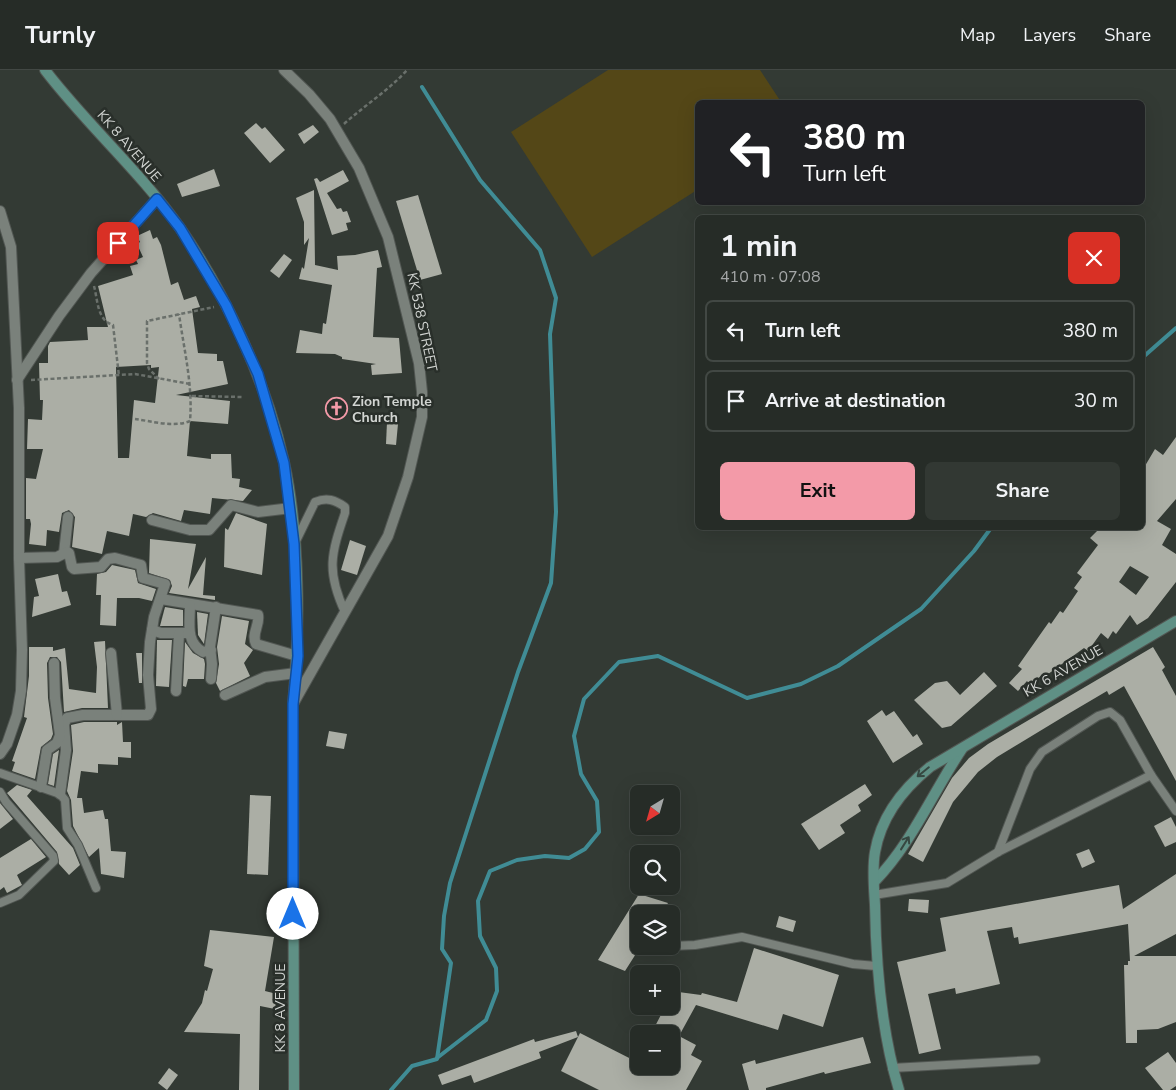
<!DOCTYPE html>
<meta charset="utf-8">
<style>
body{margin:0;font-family:"Nunito Sans",sans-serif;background:#323833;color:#f1f3f6;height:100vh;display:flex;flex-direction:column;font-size:19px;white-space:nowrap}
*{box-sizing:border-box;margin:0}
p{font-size:16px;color:#a4a7a7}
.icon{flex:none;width:28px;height:28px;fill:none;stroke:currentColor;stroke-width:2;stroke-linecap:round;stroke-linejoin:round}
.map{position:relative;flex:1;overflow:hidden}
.sheet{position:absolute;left:695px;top:145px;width:450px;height:315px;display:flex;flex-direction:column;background:#262c27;border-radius:8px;box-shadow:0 5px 20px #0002,0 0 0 1px #424844}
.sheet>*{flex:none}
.hud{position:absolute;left:695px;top:30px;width:450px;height:105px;border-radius:8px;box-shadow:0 5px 20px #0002,0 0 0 1px #424844;background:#202124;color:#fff;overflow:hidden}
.needle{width:32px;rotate:217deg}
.fabs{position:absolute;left:630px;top:715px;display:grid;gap:10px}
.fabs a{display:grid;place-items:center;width:50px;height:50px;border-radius:8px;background:#262c27;box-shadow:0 5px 20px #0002,0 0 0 1px #424844;font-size:25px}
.pin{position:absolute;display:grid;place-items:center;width:42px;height:42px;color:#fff;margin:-21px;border-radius:10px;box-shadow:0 2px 8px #0006}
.me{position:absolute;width:55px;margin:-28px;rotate:0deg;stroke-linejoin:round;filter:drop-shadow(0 0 4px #0008)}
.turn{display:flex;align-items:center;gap:18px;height:105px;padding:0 25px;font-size:22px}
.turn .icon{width:65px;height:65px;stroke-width:2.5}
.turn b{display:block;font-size:35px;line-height:42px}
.round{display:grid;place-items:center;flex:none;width:52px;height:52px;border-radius:8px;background:#323833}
.summary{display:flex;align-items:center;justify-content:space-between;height:85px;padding:0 25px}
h1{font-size:30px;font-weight:700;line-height:38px}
.button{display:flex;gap:10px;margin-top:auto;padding:10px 25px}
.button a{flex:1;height:58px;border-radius:8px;background:#f39aa8;color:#111;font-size:20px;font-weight:700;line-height:58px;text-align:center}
.button a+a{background:#323833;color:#f1f3f6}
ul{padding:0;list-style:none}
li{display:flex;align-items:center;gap:15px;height:62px;margin:0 10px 8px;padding:0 15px;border:2px solid #424844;border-radius:8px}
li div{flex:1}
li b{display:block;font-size:19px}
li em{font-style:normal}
header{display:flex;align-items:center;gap:30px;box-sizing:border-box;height:70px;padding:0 25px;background:#262c27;border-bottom:1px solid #424844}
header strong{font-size:24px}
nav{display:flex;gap:28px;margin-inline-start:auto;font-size:18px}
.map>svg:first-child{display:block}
.green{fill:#544717}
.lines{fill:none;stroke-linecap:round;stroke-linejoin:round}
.stream{stroke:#408c95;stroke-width:4}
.building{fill:#abaea5;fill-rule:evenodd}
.service-casing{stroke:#525753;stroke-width:10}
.minor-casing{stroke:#525753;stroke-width:12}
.secondary-casing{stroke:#525753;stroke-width:12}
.path{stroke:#6a706b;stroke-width:2.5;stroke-dasharray:4 2.5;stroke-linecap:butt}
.service{stroke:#7a817b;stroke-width:8}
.minor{stroke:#7a817b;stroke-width:10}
.secondary{stroke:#5f9085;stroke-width:10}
.oneway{stroke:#364741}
.route-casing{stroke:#114b97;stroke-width:12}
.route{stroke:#1a73e8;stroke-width:9}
.labels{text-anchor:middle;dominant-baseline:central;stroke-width:5;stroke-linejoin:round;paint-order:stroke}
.street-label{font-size:14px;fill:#d2d5d2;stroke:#292f2a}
.poi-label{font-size:14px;font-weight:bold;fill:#d2d5d2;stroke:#292f2a;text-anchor:start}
</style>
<header>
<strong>Turnly</strong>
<nav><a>Map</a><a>Layers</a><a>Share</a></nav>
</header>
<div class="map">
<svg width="1176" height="1020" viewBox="0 0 1176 1020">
<rect width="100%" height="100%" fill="#333a34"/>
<path class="green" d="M 608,0 L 760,0 L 781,32 L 698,32 L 697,120 L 592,187 L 511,62 Z"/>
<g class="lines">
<g class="stream">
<path d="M 1142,288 L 1176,258"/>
<path d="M 437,988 L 486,950 L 497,921 L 496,898 L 480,866 L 478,831 L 490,801 L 517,790 L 545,786 L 569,788 L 585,779 L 599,762 L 597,731 L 581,704 L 574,666 L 584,629 L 619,592 L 658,586 L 747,628 L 801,614 L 838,596 L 921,539 L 974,481 L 991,458"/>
<path d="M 391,1020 L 412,996 L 437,989 L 451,893 L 442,879 L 444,846 L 450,813 L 518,602 L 551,513 L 556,442 L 550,264 L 556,228 L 540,180 L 480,110 L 422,17"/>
</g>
</g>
<g class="building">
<path d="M 256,53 L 262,59 L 265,57 L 285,80 L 270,93 L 244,63 Z"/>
<path d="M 313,55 L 319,62 L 304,74 L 298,64 Z"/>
<path d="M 214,99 L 220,116 L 182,127 L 177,114 Z"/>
<path d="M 343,100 L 349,111 L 327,123 L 337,139 L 341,138 L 343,142 L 347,141 L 351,152 L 346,153 L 348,160 L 332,165 L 314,109 L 317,108 L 320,112 Z"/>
<path d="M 314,120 L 315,195 L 338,200 L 337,186 L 355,185 L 378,180 L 382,197 L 377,198 L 373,267 L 399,268 L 402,303 L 372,305 L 371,295 L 376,294 L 342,289 L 342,287 L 335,284 L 296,283 L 300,260 L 322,264 L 323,253 L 326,254 L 332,215 L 299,209 L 302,197 L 304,199 L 309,168 L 304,175 L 304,152 L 296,128 Z"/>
<path d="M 418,125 L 442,204 L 420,210 L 396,131 Z"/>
<path d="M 150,160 L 153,169 L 157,167 L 161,175 L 171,215 L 178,212 L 184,230 L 196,226 L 200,237 L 192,239 L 198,283 L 217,284 L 217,291 L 223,291 L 228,314 L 176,325 L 230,331 L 228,354 L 190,351 L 187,386 L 211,389 L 211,384 L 231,384 L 232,408 L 240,409 L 239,417 L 252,420 L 243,431 L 212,428 L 210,444 L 184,440 L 181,451 L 153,443 L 146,447 L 133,444 L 129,466 L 107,461 L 102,484 L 72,477 L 75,447 L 69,440 L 62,443 L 59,462 L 47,460 L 46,476 L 29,474 L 31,454 L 30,449 L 26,449 L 26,408 L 36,409 L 43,379 L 27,379 L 28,349 L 42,350 L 43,330 L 40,330 L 39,293 L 48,293 L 48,276 L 50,272 L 88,270 L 87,257 L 108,257 L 98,216 L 133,205 L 130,196 L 138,194 L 136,190 L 143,187 L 137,174 L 140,172 L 137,166 ZM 151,295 L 151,298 L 159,297 L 155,333 L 134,330 L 129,388 L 118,388 L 116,297 Z"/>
<path d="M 284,184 L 292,190 L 279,208 L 270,201 Z"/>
<path d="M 387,352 L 398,354 L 396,375 L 386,374 Z"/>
<path d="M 1176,367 L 1176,429 L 1157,451 L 1171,459 L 1162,475 L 1176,484 L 1176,512 L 1148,548 L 1137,555 L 1130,545 L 1116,564 L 1113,561 L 1108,569 L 1101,563 L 1088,581 L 1084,578 L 1044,607 L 1042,605 L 1030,615 L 1027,611 L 1018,621 L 1009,613 L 1022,599 L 1018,596 L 1049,552 L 1051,554 L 1060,541 L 1063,543 L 1078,521 L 1074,518 L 1082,507 L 1077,503 L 1098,475 L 1090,468 L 1100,458 L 1142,458 L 1142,401 L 1155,379 L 1163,385 ZM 1130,496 L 1149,507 L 1136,525 L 1119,512 Z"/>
<path d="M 236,443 L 267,454 L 262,505 L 224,497 L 225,458 L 228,460 Z"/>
<path d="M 150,469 L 196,474 L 188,519 L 206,487 L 203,525 L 215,526 L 215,530 L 169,523 L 172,516 L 170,510 L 149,503 Z"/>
<path d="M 350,470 L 366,476 L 357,505 L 341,500 Z"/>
<path d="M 112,495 L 135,500 L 138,513 L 156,519 L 152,531 L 139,528 L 117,528 L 116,556 L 100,555 L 101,525 L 96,525 L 97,504 L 106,502 Z"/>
<path d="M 58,504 L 62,522 L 67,521 L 71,535 L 32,547 L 34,527 L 39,526 L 35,509 Z"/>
<path d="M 165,537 L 183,540 L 183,556 L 160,556 Z"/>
<path d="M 197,542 L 208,544 L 204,574 L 198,565 Z"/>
<path d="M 222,546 L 249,551 L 245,574 L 253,580 L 244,593 L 250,606 L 220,621 L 216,613 L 219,594 L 217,577 Z"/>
<path d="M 157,570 L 172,570 L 169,617 L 156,616 Z"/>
<path d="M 105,571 L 108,638 L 82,638 L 64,642 L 61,592 L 57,587 L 50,587 L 47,593 L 48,628 L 53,664 L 51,669 L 41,677 L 35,709 L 12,701 L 15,692 L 12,691 L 27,648 L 24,647 L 29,606 L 29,577 L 53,577 L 53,581 L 65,578 L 69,619 L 96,623 L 97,597 L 94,572 Z"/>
<path d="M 185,572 L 193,583 L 204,589 L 205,594 L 204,609 L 188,609 L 186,617 L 183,616 Z"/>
<path d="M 1153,577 L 1165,597 L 1162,600 L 1176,626 L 1176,711 L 1124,616 L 1109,625 L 1107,621 L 1068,644 L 997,687 L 978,702 L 953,732 L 923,792 L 908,784 L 952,708 L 969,688 L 988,674 Z"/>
<path d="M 136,583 L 142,583 L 142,613 L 139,613 Z"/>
<path d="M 984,602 L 997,616 L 951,656 L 942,658 L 914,630 L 935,613 L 947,611 L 960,625 Z"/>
<path d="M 882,640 L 886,646 L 894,641 L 913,667 L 917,664 L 923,674 L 893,693 L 867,651 Z"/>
<path d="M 84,652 L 117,652 L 117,655 L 122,652 L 123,672 L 131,672 L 131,688 L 118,687 L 118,695 L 98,694 L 98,703 L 81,701 L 77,728 L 82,728 L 84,743 L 103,740 L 105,749 L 108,749 L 111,781 L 126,782 L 124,808 L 101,804 L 99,778 L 89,787 L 73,756 L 71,730 L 67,721 L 73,681 L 71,655 Z"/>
<path d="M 329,661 L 347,664 L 344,679 L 326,676 Z"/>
<path d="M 59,680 L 54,716 L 48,714 L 53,684 Z"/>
<path d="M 865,714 L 872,725 L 858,735 L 861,741 L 840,755 L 845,763 L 819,780 L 801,754 Z"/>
<path d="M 17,715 L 32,720 L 27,726 L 73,778 L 80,795 L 69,805 L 59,794 L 57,782 L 7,723 Z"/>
<path d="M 250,725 L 271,726 L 268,805 L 247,804 Z"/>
<path d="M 0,733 L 13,749 L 0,759 Z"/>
<path d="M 1171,747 L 1176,757 L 1176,772 L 1165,777 L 1154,756 Z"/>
<path d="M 31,769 L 46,787 L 17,805 L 22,815 L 7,823 L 4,817 L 0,820 L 0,788 Z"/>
<path d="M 1089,779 L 1095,792 L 1082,798 L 1076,784 Z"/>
<path d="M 1176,804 L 1176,864 L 1134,886 L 1176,886 L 1176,952 L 1158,959 L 1137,960 L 1137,973 L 1126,973 L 1124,895 L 1128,895 L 1128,891 L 1130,891 L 1128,854 L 1019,874 L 1018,867 L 1014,868 L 1012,857 L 987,861 L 1000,914 L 956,924 L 955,918 L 928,924 L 941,979 L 919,984 L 897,892 L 946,881 L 940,848 L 1119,815 L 1123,839 Z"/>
<path d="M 639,824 L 668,833 L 661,844 L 639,844 L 639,879 L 625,901 L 598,890 Z"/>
<path d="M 909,829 L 929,830 L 928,843 L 908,841 Z"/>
<path d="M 779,846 L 796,851 L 793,862 L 776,857 Z"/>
<path d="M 210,860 L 274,867 L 265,921 L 277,924 L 275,939 L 260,936 L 259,1020 L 239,1020 L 240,964 L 184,962 L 202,933 L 205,920 L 207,921 L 213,899 L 204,896 Z"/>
<path d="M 754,878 L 839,905 L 823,957 L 783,944 L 778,960 L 696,935 L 679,966 L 696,975 L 691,985 L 702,991 L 686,1020 L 599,1020 L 561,1001 L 580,963 L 639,993 L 639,996 L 671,996 L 671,964 L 651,964 L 665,937 L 671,940 L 671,921 L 701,925 L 702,923 L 737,932 Z"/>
<path d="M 576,961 L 578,967 L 539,982 L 541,988 L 474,1013 L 471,1005 L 442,1015 L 438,1005 L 534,969 L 535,972 Z"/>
<path d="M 863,967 L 871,993 L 825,1004 L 824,1002 L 766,1018 L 766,1020 L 749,1020 L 742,994 L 755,990 L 756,994 Z"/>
<path d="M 1168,982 L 1176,993 L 1176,1016 L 1170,1020 L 1163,1020 L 1145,998 Z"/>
<path d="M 169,998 L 178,1005 L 167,1020 L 158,1013 Z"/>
</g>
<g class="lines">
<defs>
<g id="service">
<path d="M 295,473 L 315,432 C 327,427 335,430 345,437 L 345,443 C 331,484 326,501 345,542"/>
<path d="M 0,703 L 60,724 L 65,730 L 67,758 L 78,775 L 96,818"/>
<path d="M 0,722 L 6,732 L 53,786 L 54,791 L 19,825 L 0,833"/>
<path d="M 998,782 L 1030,699 L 1042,682 L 1098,646 L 1110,642 L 1120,650 L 1151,705"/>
<path d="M 874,825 L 947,813 L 998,782 L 1151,705 L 1176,741"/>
<path d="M 671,876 L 695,875 L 742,867 L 853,894 L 876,896"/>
<path d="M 892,998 L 1036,990"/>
</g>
<g id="minor">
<path d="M 284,0 L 309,24 L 330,49 L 359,98 L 388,167 L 419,293 L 422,322 L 422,347 L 408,407 L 388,466 L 293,634"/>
<path d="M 0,141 L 11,177 L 19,338 L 19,488 L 22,580 L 21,621 L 17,645 L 7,674 L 0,684"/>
<path d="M 17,310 L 59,246 L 91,203 L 157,129"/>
<path d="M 152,450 L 190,460 L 209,460 L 231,435 L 258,442 L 291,438"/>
<path d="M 64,483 L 68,447"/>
<path d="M 19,488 L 57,487 L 67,482 L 69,483 L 72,497 L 74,499 L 101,497 L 108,489 L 115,488 L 141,495 L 143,508 L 165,514 L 154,547 L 150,572 L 148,605 L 151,639 L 148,645 L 83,645 L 67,648 L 64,654 L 66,680 L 60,724"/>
<path d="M 161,529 L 258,545 C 260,556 251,563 256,574 L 297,586"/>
<path d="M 190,535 C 190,553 185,572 203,582 L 211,580"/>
<path d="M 152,560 L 161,563 L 186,563"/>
<path d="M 111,583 L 117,645"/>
<path d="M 211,609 L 212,594 L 210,577 L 216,537"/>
<path d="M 176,621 L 179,564"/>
<path d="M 225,625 L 265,607 L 296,603"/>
<path d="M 41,717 L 47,680 L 57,673 L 60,665 L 55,628 L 54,593"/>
</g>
<g id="secondary">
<path d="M 45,0 C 87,55 140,101 180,158 C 226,224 267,314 284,392 C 300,464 300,560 293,634 L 294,1020"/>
<path d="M 875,811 C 912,773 933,722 962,679"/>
<path d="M 899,1020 C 881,961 876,897 875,835 C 874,818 872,798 875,782 C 881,747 904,718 930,697 L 1176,551"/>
</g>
</defs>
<use href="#service" class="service-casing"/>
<use href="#minor" class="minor-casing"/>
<use href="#secondary" class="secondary-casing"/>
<g class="path">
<path d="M 344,54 C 365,35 388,21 407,0"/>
<path d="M 94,216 C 98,231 97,250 113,255 L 119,306"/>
<path d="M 159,309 L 149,299 L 147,293 L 147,251 L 214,237"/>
<path d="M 31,310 L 135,304 L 190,314"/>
<path d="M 192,326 L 243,327"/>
<path d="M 135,349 C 151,351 174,358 190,351 C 193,315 184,280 179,244"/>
</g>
<use href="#service" class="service"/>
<use href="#minor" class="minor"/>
<use href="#secondary" class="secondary"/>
</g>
<defs><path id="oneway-shaft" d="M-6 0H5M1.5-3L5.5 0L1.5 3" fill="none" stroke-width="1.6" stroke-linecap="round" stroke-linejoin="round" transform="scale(1.25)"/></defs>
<g class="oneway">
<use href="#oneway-shaft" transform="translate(923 702) rotate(141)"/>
<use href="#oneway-shaft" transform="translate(905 773) rotate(-58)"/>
</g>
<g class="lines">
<defs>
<path id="route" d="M 118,173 L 157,129 L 180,158 L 226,235 L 258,304 L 284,393 L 294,474 L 298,586 L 293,634 L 293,844"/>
</defs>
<use href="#route" class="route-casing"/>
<use href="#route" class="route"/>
</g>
<defs>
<symbol id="church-ring" viewBox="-11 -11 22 22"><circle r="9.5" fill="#292f2a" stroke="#f39aa8" stroke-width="1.5"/><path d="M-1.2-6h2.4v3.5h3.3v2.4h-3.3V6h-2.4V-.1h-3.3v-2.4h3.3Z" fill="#f39aa8"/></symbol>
</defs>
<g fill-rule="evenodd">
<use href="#church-ring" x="324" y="326" width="25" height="25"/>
</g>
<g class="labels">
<g class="street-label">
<text transform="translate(129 76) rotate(49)">KK 8 AVENUE</text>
<text transform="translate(422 252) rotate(78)">KK 538 STREET</text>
<text transform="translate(1063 601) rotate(-30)">KK 6 AVENUE</text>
<text transform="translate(280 938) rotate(-90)">KK 8 AVENUE</text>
</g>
<g class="poi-label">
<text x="352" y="331">Zion Temple<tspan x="352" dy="16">Church</tspan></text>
</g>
</g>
</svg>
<div class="fabs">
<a><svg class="needle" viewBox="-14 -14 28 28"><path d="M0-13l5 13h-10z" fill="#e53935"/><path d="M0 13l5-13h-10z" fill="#a4a7a7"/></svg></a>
<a><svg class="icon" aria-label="search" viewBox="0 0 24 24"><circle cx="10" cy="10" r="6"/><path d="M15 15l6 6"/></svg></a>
<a><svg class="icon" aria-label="layers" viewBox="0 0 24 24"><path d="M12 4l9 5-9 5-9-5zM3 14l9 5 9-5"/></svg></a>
<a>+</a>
<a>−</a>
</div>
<div class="pin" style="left:118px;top:173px;background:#d93025"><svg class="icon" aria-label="arrive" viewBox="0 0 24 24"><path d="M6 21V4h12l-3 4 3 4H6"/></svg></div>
<svg class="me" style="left:293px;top:844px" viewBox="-20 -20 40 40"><circle r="19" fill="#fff"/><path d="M0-13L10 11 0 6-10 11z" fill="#1a73e8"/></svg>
<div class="hud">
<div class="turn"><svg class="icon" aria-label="left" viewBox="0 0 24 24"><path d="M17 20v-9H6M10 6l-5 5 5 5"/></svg><div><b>380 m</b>Turn left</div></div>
</div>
<section class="sheet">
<div class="summary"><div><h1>1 min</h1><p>410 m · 07:08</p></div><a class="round" style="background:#d93025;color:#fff"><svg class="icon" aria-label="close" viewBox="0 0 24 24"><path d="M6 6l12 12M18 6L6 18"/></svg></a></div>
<ul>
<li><svg class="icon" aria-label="left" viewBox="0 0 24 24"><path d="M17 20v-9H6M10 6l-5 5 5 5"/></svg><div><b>Turn left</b></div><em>380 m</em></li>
<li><svg class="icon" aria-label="arrive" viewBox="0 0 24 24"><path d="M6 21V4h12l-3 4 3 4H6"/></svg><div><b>Arrive at destination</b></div><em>30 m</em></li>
</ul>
<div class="button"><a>Exit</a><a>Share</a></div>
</section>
</div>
